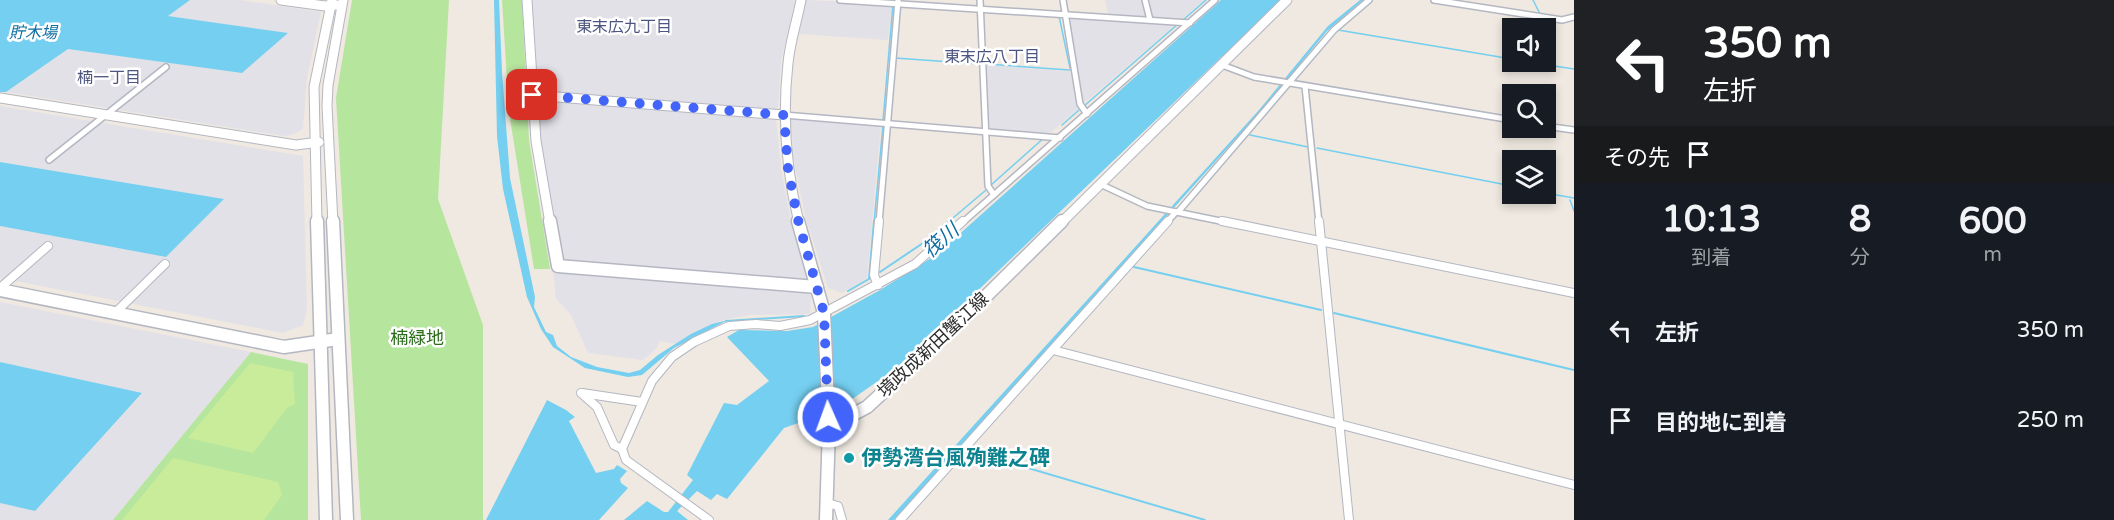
<!DOCTYPE html>
<html lang="ja">
<meta charset="utf-8">
<style>
body{margin:0;font-family:"Varela Round","Noto Sans JP",sans-serif;background:#20242c;color:#f1f3f6;height:100vh;display:flex;flex-direction:column;font-size:22px;white-space:nowrap}
*{box-sizing:border-box;margin:0}
p{font-size:20px;color:#9ea1a6}
.icon{flex:none;width:33px;height:33px;fill:none;stroke:currentColor;stroke-width:2;stroke-linecap:round;stroke-linejoin:round}
.map{position:relative;flex:1;overflow:hidden}
.sheet{display:flex;flex-direction:column;background:#171b24;width:540px}
.sheet>*{flex:none}
.banner{background:#202124;color:#fff;overflow:hidden}
.buttons{position:absolute;left:1502px;top:18px;display:grid;gap:12px}
.buttons a{display:grid;place-items:center;width:54px;height:54px;border-radius:0px;background:#171b24;box-shadow:0 3px 9px #0003;font-size:30px}
.pin{position:absolute;display:grid;place-items:center;width:51px;height:51px;color:#fff;margin:-26px;border-radius:12px;box-shadow:0 3px 9px #0006}
.me{position:absolute;width:66px;margin:-33px;rotate:358deg;stroke-linejoin:round;filter:drop-shadow(0 0 4px #0008)}
.turn{display:flex;align-items:center;gap:21px;height:126px;padding:0 30px;font-size:27px}
.turn .icon{width:78px;height:78px;stroke-width:2.5}
.turn b{display:block;font-size:42px;line-height:51px}
.then{display:flex;align-items:center;height:57px;padding:0 30px;background:#0003;gap:12px;font-size:22px}
.eta{display:flex;justify-content:space-evenly;align-items:center;height:102px;text-align:center}
.eta b{font-size:36px;font-weight:700;line-height:42px}
ul{padding:0;list-style:none}
li{display:flex;align-items:center;gap:18px;height:90px;padding:0 30px}
li div{flex:1}
li b{display:block;font-size:22px}
li em{font-style:normal}
main{display:flex;flex:1;min-height:0}
.map>svg:first-child{display:block}
.industrial{fill:#e3e1e8}
.green{fill:#b6e59e}
.pitch{fill:#c9ec9a}
.water{fill:#75cff0}
.lines{fill:none;stroke-linecap:round;stroke-linejoin:round}
.stream-far1{stroke:#75cff0;stroke-width:1.5}
.stream{stroke:#75cff0;stroke-width:2}
.street-far1-casing{stroke:#b4b7c1;stroke-width:8}
.street-casing{stroke:#b4b7c1;stroke-width:10}
.secondary-far1-casing{stroke:#b4b7c1;stroke-width:11}
.secondary-casing{stroke:#b4b7c1;stroke-width:15}
.street-far1{stroke:#fff;stroke-width:5}
.street{stroke:#fff;stroke-width:8}
.secondary-far1{stroke:#fff;stroke-width:9}
.secondary{stroke:#fff;stroke-width:12}
.route{stroke:#4264fb;stroke-width:10;stroke-dasharray:0 18}
.culture-dot{fill:#0f9aa8;stroke:#fff;stroke-width:2}
.labels{text-anchor:middle;dominant-baseline:central;stroke-width:5;stroke-linejoin:round;paint-order:stroke}
.far-neighbourhood-label{font-size:16px;fill:#4d5680;stroke:#fff}
.far-water-label{font-size:16px;font-style:italic;fill:#0d6fa3;stroke:#fff}
.park-label{font-size:18px;fill:#2c6e1b;stroke:#fff}
.street-label{font-size:18px;fill:#2e2e2e;stroke:#fff}
.water-label{font-size:20px;font-style:italic;fill:#0d6fa3;stroke:#fff}
.near-culture-label{font-size:21px;font-weight:bold;fill:#0d838f;stroke:#fff;text-anchor:start}
</style>
<main>
<div class="map">
<svg width="1574" height="520" viewBox="0 0 1574 520">
<rect width="100%" height="100%" fill="#efe9e1"/>
<g class="industrial">
<path d="M 190,0 L 240,0 L 321,12 L 307,78 L 303,129 L 292,135 L 284,136 L 6,92 L 68,49 L 242,73 L 287,33 L 167,16 Z"/>
<path d="M 532,0 L 793,0 L 795,2 L 781,61 L 778,109 L 773,111 L 542,93 L 536,90 Z"/>
<path d="M 806,0 L 892,4 L 888,40 L 799,34 Z"/>
<path d="M 1105,0 L 1143,0 L 1148,17 L 1109,16 Z"/>
<path d="M 1147,0 L 1204,0 L 1181,21 L 1152,19 Z"/>
<path d="M 1069,17 L 1178,23 L 1083,104 Z"/>
<path d="M 986,65 L 1070,71 L 1076,104 L 1079,108 L 1049,134 L 990,129 Z"/>
<path d="M 540,99 L 776,118 L 781,169 L 791,221 L 807,279 L 802,282 L 570,262 L 563,258 L 544,168 L 537,101 Z"/>
<path d="M 0,106 L 303,156 L 307,310 L 303,325 L 283,333 L 0,278 L 0,226 L 166,257 L 224,199 L 0,162 Z"/>
<path d="M 790,117 L 881,124 L 867,279 L 842,293 L 828,288 L 806,219 L 795,168 Z"/>
<path d="M 553,270 L 807,292 L 811,296 L 810,314 L 749,315 L 724,320 L 712,324 L 675,344 L 660,341 L 656,349 L 643,360 L 588,353 L 571,315 L 556,299 Z"/>
<path d="M 0,302 L 251,352 L 113,520 L 0,520 L 0,503 L 35,511 L 142,394 L 0,362 Z"/>
</g>
<g class="green">
<path d="M 352,0 L 449,0 L 438,199 L 483,325 L 483,520 L 361,520 L 336,98 Z"/>
<path d="M 502,0 L 522,0 L 529,140 L 550,269 L 534,269 L 509,112 Z"/>
<path d="M 251,352 L 308,364 L 308,520 L 113,520 Z"/>
</g>
<g class="pitch">
<path d="M 250,363 L 293,372 L 295,404 L 287,408 L 253,453 L 188,438 Z"/>
<path d="M 173,458 L 278,482 L 282,495 L 264,520 L 122,520 Z"/>
</g>
<g class="water">
<path d="M 0,0 L 190,0 L 168,16 L 288,33 L 242,73 L 68,49 L 6,92 L 0,92 Z"/>
<path d="M 494,0 L 499,0 L 502,72 L 510,178 L 535,297 L 534,307 L 546,332 L 553,335 L 557,346 L 571,357 L 597,367 L 629,373 L 640,370 L 658,355 L 691,334 L 712,324 L 728,320 L 674,348 L 642,375 L 628,377 L 585,368 L 553,347 L 541,329 L 527,297 L 503,189 L 497,136 Z"/>
<path d="M 1221,0 L 1281,0 L 898,367 L 838,409 L 784,428 L 727,499 L 717,494 L 711,500 L 697,491 L 677,511 L 688,520 L 624,520 L 647,501 L 664,512 L 668,512 L 693,480 L 687,475 L 724,403 L 737,405 L 769,381 L 727,337 L 739,330 L 787,331 L 813,327 L 880,290 L 936,255 Z"/>
<path d="M 1360,0 L 1363,0 L 1327,31 L 1267,104 L 894,520 L 888,520 L 1259,110 L 1328,26 Z"/>
<path d="M 0,162 L 224,199 L 166,257 L 0,226 Z"/>
<path d="M 0,362 L 142,393 L 35,511 L 0,503 Z"/>
<path d="M 547,400 L 566,410 L 575,417 L 569,421 L 596,473 L 614,469 L 617,465 L 627,471 L 620,479 L 621,483 L 628,488 L 599,520 L 486,520 Z"/>
</g>
<g class="lines">
<g class="stream-far1">
<path d="M 1533,0 L 1540,14"/>
<path d="M 1059,16 L 1070,68"/>
<path d="M 1182,21 L 1206,0"/>
<path d="M 1338,30 L 1512,59"/>
<path d="M 895,58 L 980,64"/>
<path d="M 1528,62 L 1574,69"/>
<path d="M 986,64 L 1070,70"/>
<path d="M 1084,106 L 1178,24"/>
<path d="M 883,121 L 893,4"/>
<path d="M 1062,125 L 1079,110"/>
<path d="M 1250,135 L 1308,147"/>
<path d="M 1317,148 L 1512,186"/>
<path d="M 991,185 L 1045,137"/>
<path d="M 1545,193 L 1574,198"/>
<path d="M 1570,200 L 1574,211"/>
<path d="M 874,223 L 883,125"/>
<path d="M 947,223 L 986,190"/>
</g>
<g class="stream">
<path d="M 1134,267 L 1321,310"/>
<path d="M 880,272 L 926,241 L 949,221"/>
<path d="M 848,291 L 869,279 L 874,221"/>
<path d="M 1334,313 L 1574,370"/>
<path d="M 726,321 L 804,316"/>
<path d="M 970,451 L 1205,520"/>
</g>
<defs>
<g id="street-far1">
<path d="M 840,0 L 1190,23"/>
<path d="M 980,0 L 988,186 L 994,195"/>
<path d="M 1063,0 L 1080,104 L 1087,114"/>
<path d="M 1145,0 L 1150,20"/>
<path d="M 1434,0 L 1562,20 L 1574,17"/>
<path d="M 1222,65 L 1254,77 L 1512,120"/>
<path d="M 1305,86 L 1319,223"/>
<path d="M 784,115 L 1060,138"/>
<path d="M 1545,126 L 1574,130"/>
<path d="M 49,160 L 166,67"/>
<path d="M 1100,184 L 1147,206 L 1230,223"/>
<path d="M 1178,212 L 1334,30 L 1369,0"/>
<path d="M 879,223 L 898,1"/>
<path d="M 962,223 L 1215,0"/>
<path d="M 1166,223 L 1176,212"/>
</g>
<g id="street">
<path d="M 1222,221 L 1574,293"/>
<path d="M 1319,221 L 1349,520"/>
<path d="M 878,285 L 874,275 L 879,221"/>
<path d="M 0,288 L 48,246"/>
<path d="M 115,313 L 165,264"/>
<path d="M 1053,350 L 1574,485"/>
<path d="M 581,393 L 597,407 L 614,445 L 622,449 L 626,460 L 709,520"/>
<path d="M 582,393 L 642,402"/>
<path d="M 622,449 L 652,381 L 672,357 L 694,342 L 729,326 L 756,324 L 780,326 L 810,320 L 915,264 L 963,221"/>
<path d="M 827,503 L 838,506 L 842,520"/>
<path d="M 900,520 L 1168,221"/>
</g>
<g id="secondary-far1">
<path d="M 281,0 L 325,6 L 336,5"/>
<path d="M 527,0 L 536,141 L 550,223"/>
<path d="M 532,95 L 784,115"/>
<path d="M 0,98 L 296,145 L 319,142"/>
<path d="M 317,223 L 314,87 L 332,0"/>
<path d="M 333,223 L 327,106 L 328,85 L 343,0"/>
<path d="M 799,223 C 786,170 782,117 788,63 C 790,42 797,21 801,0"/>
<path d="M 1061,223 L 1287,0"/>
</g>
<g id="secondary">
<path d="M 317,221 L 326,520"/>
<path d="M 333,221 L 347,520"/>
<path d="M 550,221 L 558,266 L 817,287"/>
<path d="M 798,221 L 824,313 L 829,427 L 867,407 L 970,312 L 1062,221"/>
<path d="M 0,290 L 284,347 L 338,339"/>
<path d="M 826,520 L 829,427"/>
</g>
</defs>
<use href="#street-far1" class="street-far1-casing"/>
<use href="#street" class="street-casing"/>
<use href="#secondary-far1" class="secondary-far1-casing"/>
<use href="#secondary" class="secondary-casing"/>
<use href="#street-far1" class="street-far1"/>
<use href="#street" class="street"/>
<use href="#secondary-far1" class="secondary-far1"/>
<use href="#secondary" class="secondary"/>
</g>
<g class="lines">
<path class="route" d="M 532,95 L 784,115 L 788,169 L 798,220 L 824,313 L 828,417"/>
</g>
<circle class="culture-dot" cx="849" cy="458" r="6"/>
<g class="labels">
<g class="far-neighbourhood-label">
<text x="624" y="27">東末広九丁目</text>
<text x="992" y="57">東末広八丁目</text>
<text x="109" y="78">楠一丁目</text>
</g>
<g class="far-water-label">
<text x="33" y="33">貯木場</text>
</g>
<g class="park-label">
<text x="417" y="338">楠緑地</text>
</g>
<g class="street-label">
<text transform="translate(933 345) rotate(-43)">境政成新田蟹江線</text>
</g>
<g class="water-label">
<text transform="translate(941 241) rotate(-41)">筏川</text>
</g>
<g class="near-culture-label">
<text x="861" y="458">伊勢湾台風殉難之碑</text>
</g>
</g>
</svg>
<div class="buttons">
<a><svg class="icon" aria-label="sound" viewBox="0 0 24 24"><path d="M4 9h4l5-4v14l-5-4H4zM17 9q2 3 0 6"/></svg></a>
<a><svg class="icon" aria-label="search" viewBox="0 0 24 24"><circle cx="10" cy="10" r="6"/><path d="M15 15l6 6"/></svg></a>
<a><svg class="icon" aria-label="layers" viewBox="0 0 24 24"><path d="M12 4l9 5-9 5-9-5zM3 14l9 5 9-5"/></svg></a>
</div>
<div class="pin" style="left:532px;top:95px;background:#d93025"><svg class="icon" aria-label="arrive" viewBox="0 0 24 24"><path d="M6 21V4h12l-3 4 3 4H6"/></svg></div>
<svg class="me" style="left:828px;top:417px" viewBox="-20 -20 40 40"><circle r="17" fill="#4264fb" stroke="#fff" stroke-width="3"/><path d="M0-11L8 9 0 5-8 9z" fill="#fff"/></svg>
</div>
<section class="sheet">
<div class="banner">
<div class="turn"><svg class="icon" aria-label="left" viewBox="0 0 24 24"><path d="M17 20v-9H6M10 6l-5 5 5 5"/></svg><div><b>350 m</b>左折</div></div>
<div class="then">その先<svg class="icon" aria-label="arrive" viewBox="0 0 24 24"><path d="M6 21V4h12l-3 4 3 4H6"/></svg></div>
</div>
<div class="eta">
<div><b>10:13</b><p>到着</p></div>
<div><b>8</b><p>分</p></div>
<div><b>600</b><p>m</p></div>
</div>
<ul>
<li><svg class="icon" aria-label="left" viewBox="0 0 24 24"><path d="M17 20v-9H6M10 6l-5 5 5 5"/></svg><div><b>左折</b></div><em>350 m</em></li>
<li><svg class="icon" aria-label="arrive" viewBox="0 0 24 24"><path d="M6 21V4h12l-3 4 3 4H6"/></svg><div><b>目的地に到着</b></div><em>250 m</em></li>
</ul>
</section>
</main>
